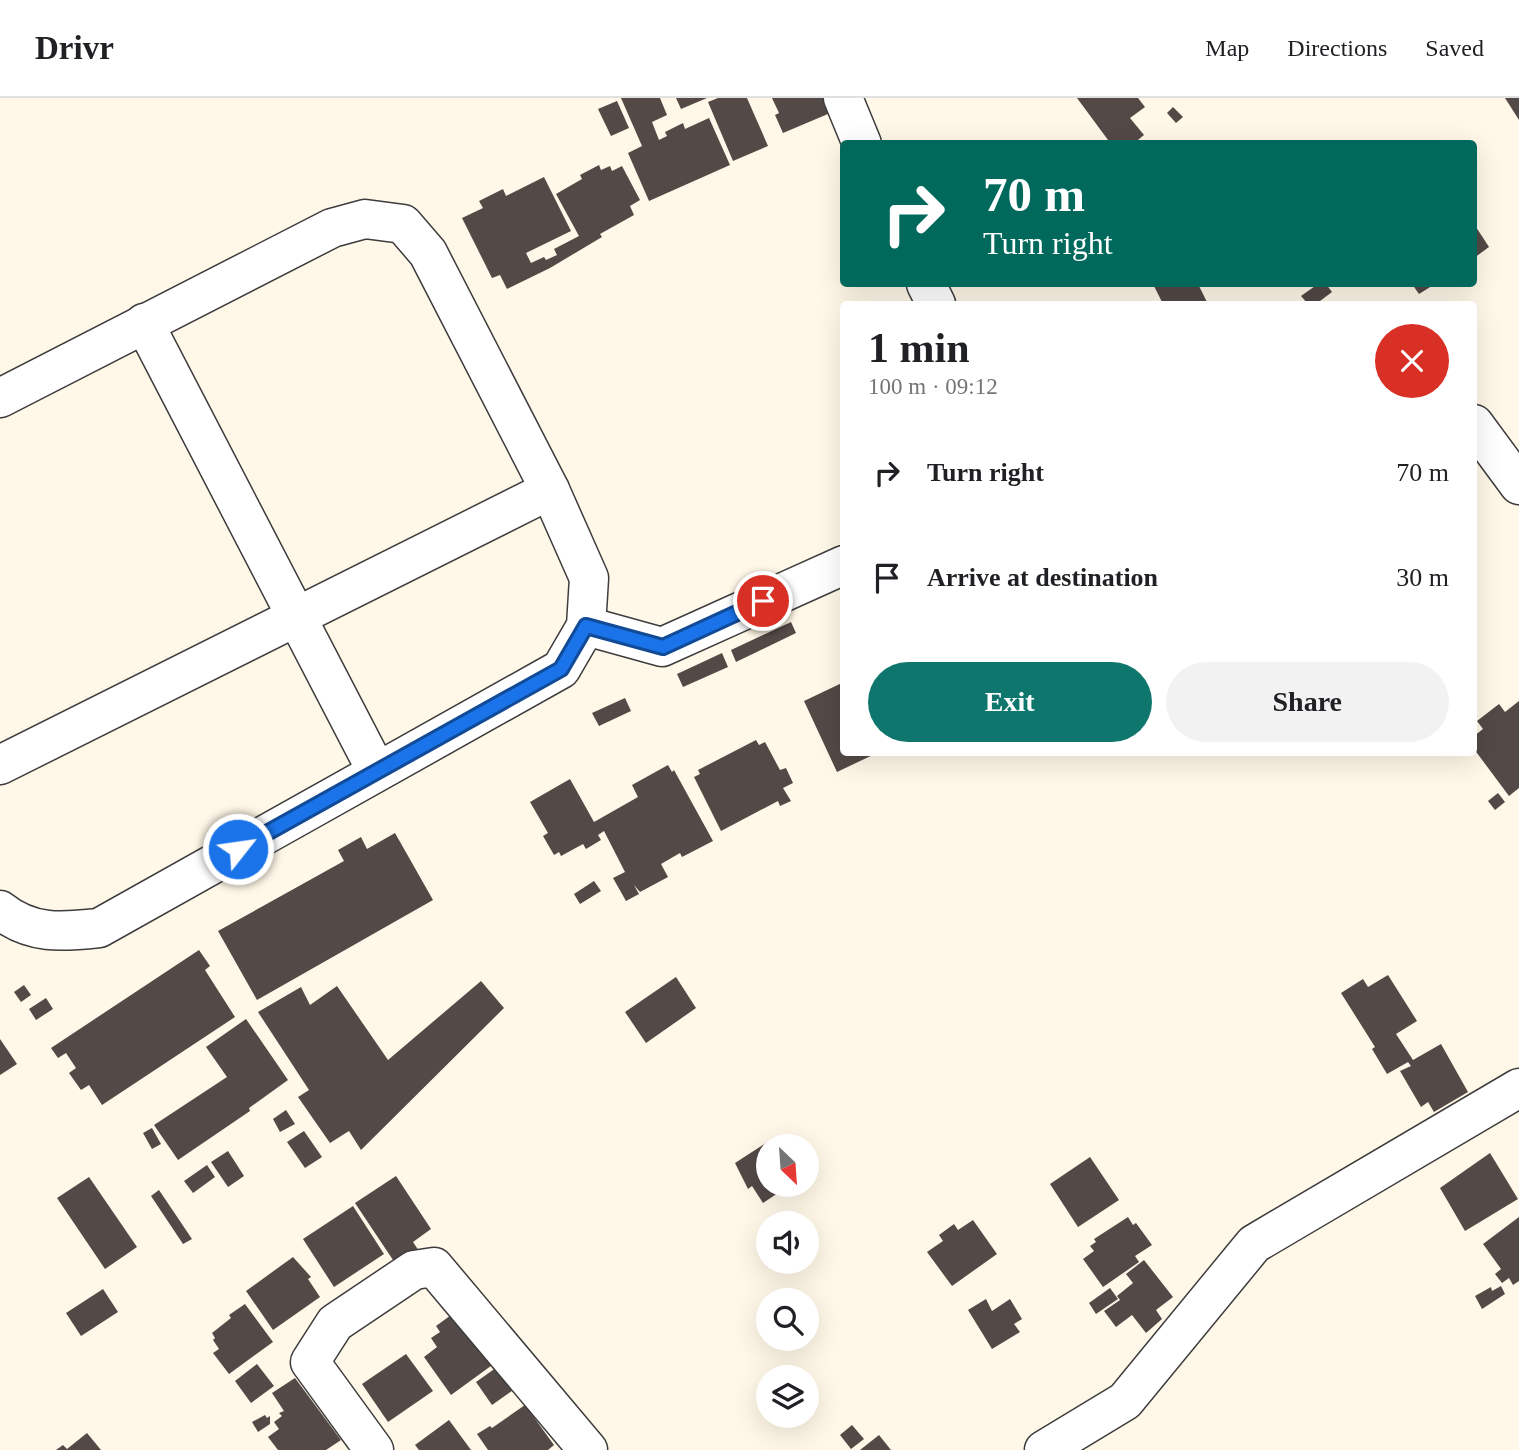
<!DOCTYPE html>
<meta charset="utf-8">
<style>
body{margin:0;font-family:"Times New Roman",serif;background:#f2f2f2;color:#202124;height:100vh;display:flex;flex-direction:column;font-size:26px;white-space:nowrap}
*{box-sizing:border-box;margin:0}
p{font-size:23px;color:#757577}
.icon{flex:none;width:38px;height:38px;fill:none;stroke:currentColor;stroke-width:2;stroke-linecap:round;stroke-linejoin:round}
.map{position:relative;flex:1;overflow:hidden}
.drawer{position:absolute;left:840px;top:203px;width:637px;height:455px;display:flex;flex-direction:column;background:#fff;border-radius:7px;box-shadow:0 7px 28px #0002}
.drawer>*{flex:none}
.hud{position:absolute;left:840px;top:42px;width:637px;height:147px;border-radius:7px;box-shadow:0 7px 28px #0002;background:#00695c;color:#fff;overflow:hidden}
.needle{width:46px;rotate:155deg}
.buttons{position:absolute;left:756px;top:1036px;display:grid;gap:14px}
.buttons a{display:grid;place-items:center;width:63px;height:63px;border-radius:50%;background:#fff;box-shadow:0 7px 28px #0002;font-size:35px}
.pin{position:absolute;display:grid;place-items:center;width:60px;height:60px;color:#fff;margin:-30px;border:4px solid #fff;border-radius:50%;box-shadow:0 2px 7px #0007}
.me{position:absolute;width:77px;margin:-38px;rotate:60deg;stroke-linejoin:round;filter:drop-shadow(0 0 5px #0008)}
.turn{display:flex;align-items:center;gap:24px;height:147px;padding:0 28px;font-size:32px}
.turn .icon{width:91px;height:91px;stroke-width:2.5}
.turn b{display:block;font-size:49px;line-height:60px}
.round{display:grid;place-items:center;flex:none;width:74px;height:74px;border-radius:37px;background:#f2f2f2}
.head{display:flex;align-items:center;justify-content:space-between;height:119px;padding:0 28px}
h1{font-size:42px;font-weight:600;line-height:52px}
.cta{display:flex;gap:14px;margin-top:auto;padding:14px 28px}
.cta a{flex:1;height:80px;border-radius:42px;background:#0f766e;color:#fff;font-size:28px;font-weight:600;line-height:80px;text-align:center}
.cta a+a{background:#f2f2f2;color:#202124}
ul{padding:0;list-style:none}
li{display:flex;align-items:center;gap:21px;height:105px;padding:0 28px}
li div{flex:1}
li b{display:block;font-size:26px}
li em{font-style:normal}
header{display:flex;align-items:center;gap:42px;box-sizing:border-box;height:98px;padding:0 35px;background:#fff;border-bottom:2px solid #e0e0e0}
header strong{font-size:33px}
nav{display:flex;gap:38px;margin-inline-start:auto;font-size:24px}
.map>svg:first-child{display:block}
.building{fill:#534946}
.lines{fill:none;stroke-linecap:round;stroke-linejoin:round}
.minor-casing{stroke:#3d3d3d;stroke-width:41}
.minor{stroke:#fff;stroke-width:38}
.route-casing{stroke:#114b97;stroke-width:18}
.route{stroke:#1a73e8;stroke-width:12}
</style>
<header>
<strong>Drivr</strong>
<nav><a>Map</a><a>Directions</a><a>Saved</a></nav>
</header>
<div class="map">
<svg width="1519" height="1352" viewBox="0 0 1519 1352">
<rect width="100%" height="100%" fill="#fff7e7"/>
<g class="building">
<path d="M 621,0 L 660,0 L 667,17 L 652,24 L 659,42 L 667,38 L 665,34 L 683,25 L 685,31 L 709,20 L 730,67 L 649,103 L 628,55 L 642,48 Z"/>
<path d="M 676,0 L 707,0 L 681,11 Z"/>
<path d="M 718,0 L 747,0 L 768,48 L 733,63 L 708,4 Z"/>
<path d="M 772,0 L 829,0 L 835,13 L 783,35 L 775,17 L 779,15 Z"/>
<path d="M 1077,0 L 1138,0 L 1145,9 L 1130,20 L 1144,37 L 1133,46 L 1111,46 Z"/>
<path d="M 1505,0 L 1519,0 L 1519,22 Z"/>
<path d="M 617,3 L 629,30 L 611,38 L 598,11 Z"/>
<path d="M 1173,9 L 1183,19 L 1176,25 L 1167,15 Z"/>
<path d="M 599,67 L 601,72 L 610,68 L 612,73 L 622,68 L 640,102 L 630,108 L 634,117 L 600,136 L 602,139 L 550,170 L 507,191 L 500,177 L 492,180 L 462,120 L 483,110 L 479,103 L 503,91 L 506,98 L 544,79 L 571,133 L 526,155 L 531,165 L 544,159 L 546,162 L 557,157 L 554,151 L 579,138 L 556,96 L 582,81 L 580,77 Z"/>
<path d="M 1474,126 L 1489,149 L 1474,160 Z"/>
<path d="M 1153,186 L 1198,186 L 1208,206 L 1163,206 Z"/>
<path d="M 1318,186 L 1326,186 L 1332,194 L 1316,206 L 1308,206 L 1301,198 Z"/>
<path d="M 1412,186 L 1435,186 L 1419,196 Z"/>
<path d="M 791,524 L 796,535 L 736,564 L 731,552 Z"/>
<path d="M 722,555 L 728,569 L 683,589 L 677,576 Z"/>
<path d="M 844,584 L 844,654 L 879,654 L 837,674 L 804,603 Z"/>
<path d="M 625,600 L 631,613 L 599,628 L 592,615 Z"/>
<path d="M 1519,603 L 1519,690 L 1509,698 L 1474,651 L 1474,638 L 1483,631 L 1477,623 L 1499,606 L 1505,614 Z"/>
<path d="M 756,642 L 759,647 L 765,644 L 780,672 L 786,670 L 793,685 L 783,690 L 791,703 L 780,708 L 778,703 L 721,733 L 694,679 L 700,676 L 698,672 Z"/>
<path d="M 668,667 L 672,674 L 674,672 L 713,743 L 682,759 L 680,755 L 661,766 L 668,779 L 640,794 L 634,787 L 639,796 L 626,803 L 613,780 L 625,774 L 604,733 L 598,737 L 601,742 L 586,751 L 583,746 L 561,758 L 559,754 L 554,757 L 543,738 L 548,735 L 530,704 L 570,681 L 594,724 L 638,699 L 632,687 Z"/>
<path d="M 1498,695 L 1505,704 L 1495,712 L 1488,703 Z"/>
<path d="M 395,735 L 433,802 L 257,902 L 218,833 L 344,763 L 338,752 L 361,739 L 367,751 Z"/>
<path d="M 594,783 L 601,793 L 580,806 L 574,796 Z"/>
<path d="M 199,852 L 210,868 L 205,872 L 235,919 L 102,1007 L 89,987 L 81,992 L 69,975 L 76,970 L 66,955 L 58,960 L 51,950 Z"/>
<path d="M 1388,877 L 1417,923 L 1396,936 L 1413,962 L 1441,946 L 1468,994 L 1434,1014 L 1428,1004 L 1421,1009 L 1400,973 L 1411,968 L 1408,964 L 1387,976 L 1372,951 L 1375,949 L 1341,895 L 1363,881 L 1368,889 Z"/>
<path d="M 676,879 L 696,910 L 646,945 L 625,914 Z"/>
<path d="M 481,883 L 504,910 L 361,1052 L 349,1033 L 330,1045 L 298,999 L 309,992 L 258,914 L 301,889 L 310,907 L 337,888 L 388,962 Z"/>
<path d="M 24,887 L 31,897 L 21,904 L 14,894 Z"/>
<path d="M 46,900 L 53,911 L 36,922 L 29,911 Z"/>
<path d="M 246,921 L 288,982 L 249,1010 L 250,1013 L 178,1062 L 154,1027 L 227,979 L 206,949 Z"/>
<path d="M 0,941 L 17,966 L 0,977 Z"/>
<path d="M 286,1012 L 295,1026 L 280,1034 L 273,1021 Z"/>
<path d="M 152,1030 L 161,1046 L 152,1051 L 143,1035 Z"/>
<path d="M 304,1033 L 322,1059 L 305,1070 L 287,1044 Z"/>
<path d="M 775,1039 L 781,1048 L 768,1048 L 768,1087 L 790,1087 L 763,1105 L 752,1088 L 748,1091 L 735,1065 Z"/>
<path d="M 228,1053 L 244,1078 L 228,1089 L 211,1064 Z"/>
<path d="M 1490,1055 L 1518,1101 L 1465,1133 L 1440,1090 Z"/>
<path d="M 1090,1059 L 1119,1102 L 1078,1129 L 1050,1086 Z"/>
<path d="M 207,1067 L 215,1079 L 193,1095 L 184,1083 Z"/>
<path d="M 396,1078 L 431,1131 L 413,1144 L 423,1159 L 401,1174 L 355,1105 Z"/>
<path d="M 89,1079 L 137,1149 L 105,1171 L 57,1100 Z"/>
<path d="M 159,1092 L 192,1141 L 183,1146 L 151,1098 Z"/>
<path d="M 353,1108 L 384,1156 L 334,1189 L 303,1141 Z"/>
<path d="M 1128,1119 L 1133,1127 L 1136,1125 L 1152,1147 L 1135,1158 L 1139,1164 L 1103,1189 L 1083,1161 L 1094,1153 L 1090,1148 L 1096,1144 L 1094,1141 Z"/>
<path d="M 1519,1119 L 1519,1183 L 1513,1187 L 1509,1180 L 1502,1185 L 1495,1176 L 1501,1171 L 1483,1146 Z"/>
<path d="M 973,1122 L 997,1156 L 952,1188 L 927,1154 L 943,1143 L 939,1137 L 954,1126 L 958,1132 Z"/>
<path d="M 293,1159 L 311,1179 L 308,1181 L 320,1199 L 273,1232 L 246,1193 Z"/>
<path d="M 1144,1162 L 1173,1199 L 1156,1212 L 1162,1221 L 1146,1235 L 1132,1217 L 1116,1229 L 1104,1213 L 1120,1202 L 1117,1198 L 1133,1185 L 1126,1176 Z"/>
<path d="M 1501,1188 L 1505,1196 L 1482,1211 L 1475,1198 L 1491,1189 L 1492,1193 Z"/>
<path d="M 1110,1190 L 1118,1201 L 1096,1216 L 1089,1205 Z"/>
<path d="M 103,1191 L 118,1214 L 81,1238 L 66,1215 Z"/>
<path d="M 986,1201 L 992,1213 L 1010,1201 L 1022,1221 L 1014,1226 L 1020,1234 L 992,1251 L 968,1212 Z"/>
<path d="M 245,1206 L 273,1244 L 229,1276 L 213,1255 L 219,1251 L 213,1242 L 215,1240 L 212,1235 L 231,1220 L 229,1217 Z"/>
<path d="M 458,1212 L 495,1265 L 451,1297 L 424,1259 L 437,1249 L 431,1240 L 440,1234 L 436,1228 Z"/>
<path d="M 406,1256 L 433,1293 L 388,1324 L 362,1286 Z"/>
<path d="M 257,1266 L 274,1288 L 251,1305 L 235,1283 Z"/>
<path d="M 500,1267 L 516,1290 L 492,1307 L 476,1284 Z"/>
<path d="M 295,1280 L 341,1342 L 326,1352 L 278,1352 L 268,1339 L 279,1331 L 274,1324 L 282,1318 L 279,1315 L 284,1313 L 272,1295 Z"/>
<path d="M 525,1307 L 554,1347 L 548,1352 L 488,1352 L 477,1336 L 490,1328 L 492,1330 Z"/>
<path d="M 265,1317 L 267,1320 L 270,1318 L 270,1326 L 258,1334 L 252,1324 Z"/>
<path d="M 449,1322 L 471,1352 L 419,1352 L 415,1347 Z"/>
<path d="M 852,1327 L 864,1341 L 851,1351 L 840,1337 Z"/>
<path d="M 87,1335 L 101,1352 L 56,1352 L 63,1347 L 67,1351 Z"/>
<path d="M 879,1337 L 891,1352 L 860,1352 Z"/>
</g>
<g class="lines">
<defs>
<g id="minor">
<path d="M 843,0 L 862,46"/>
<path d="M 926,186 L 936,206"/>
<path d="M 144,225 L 376,672"/>
<path d="M 0,300 L 332,130 L 365,121 L 403,126 L 428,155 L 550,392 L 589,480 L 586,528 L 561,571 L 99,830 C 62,834 31,837 0,812"/>
<path d="M 1474,326 L 1519,387"/>
<path d="M 586,528 L 662,549 L 844,467"/>
<path d="M 0,667 L 550,392"/>
<path d="M 374,1352 L 310,1264 L 335,1225 L 414,1172 L 434,1169 L 588,1352"/>
<path d="M 1044,1352 L 1125,1303 L 1254,1146 L 1519,990"/>
</g>
</defs>
<use href="#minor" class="minor-casing"/>
<use href="#minor" class="minor"/>
</g>
<g class="lines">
<defs>
<path id="route" d="M 238,751 L 561,571 L 586,528 L 663,549 L 763,503"/>
</defs>
<use href="#route" class="route-casing"/>
<use href="#route" class="route"/>
</g>
</svg>
<div class="buttons">
<a><svg class="needle" viewBox="-14 -14 28 28"><path d="M0-13l5 13h-10z" fill="#e53935"/><path d="M0 13l5-13h-10z" fill="#757577"/></svg></a>
<a><svg class="icon" aria-label="sound" viewBox="0 0 24 24"><path d="M4 9h4l5-4v14l-5-4H4zM17 9q2 3 0 6"/></svg></a>
<a><svg class="icon" aria-label="search" viewBox="0 0 24 24"><circle cx="10" cy="10" r="6"/><path d="M15 15l6 6"/></svg></a>
<a><svg class="icon" aria-label="layers" viewBox="0 0 24 24"><path d="M12 4l9 5-9 5-9-5zM3 14l9 5 9-5"/></svg></a>
</div>
<div class="pin" style="left:763px;top:503px;background:#d93025"><svg class="icon" aria-label="arrive" viewBox="0 0 24 24"><path d="M6 21V4h12l-3 4 3 4H6"/></svg></div>
<svg class="me" style="left:238px;top:751px" viewBox="-20 -20 40 40"><circle r="17" fill="#1a73e8" stroke="#fff" stroke-width="3"/><path d="M0-11L8 9 0 5-8 9z" fill="#fff"/></svg>
<div class="hud">
<div class="turn"><svg class="icon" aria-label="right" viewBox="0 0 24 24"><path d="M7 20v-9h11M14 6l5 5-5 5"/></svg><div><b>70 m</b>Turn right</div></div>
</div>
<section class="drawer">
<div class="head"><div><h1>1 min</h1><p>100 m · 09:12</p></div><a class="round" style="background:#d93025;color:#fff"><svg class="icon" aria-label="close" viewBox="0 0 24 24"><path d="M6 6l12 12M18 6L6 18"/></svg></a></div>
<ul>
<li><svg class="icon" aria-label="right" viewBox="0 0 24 24"><path d="M7 20v-9h11M14 6l5 5-5 5"/></svg><div><b>Turn right</b></div><em>70 m</em></li>
<li><svg class="icon" aria-label="arrive" viewBox="0 0 24 24"><path d="M6 21V4h12l-3 4 3 4H6"/></svg><div><b>Arrive at destination</b></div><em>30 m</em></li>
</ul>
<div class="cta"><a>Exit</a><a>Share</a></div>
</section>
</div>
